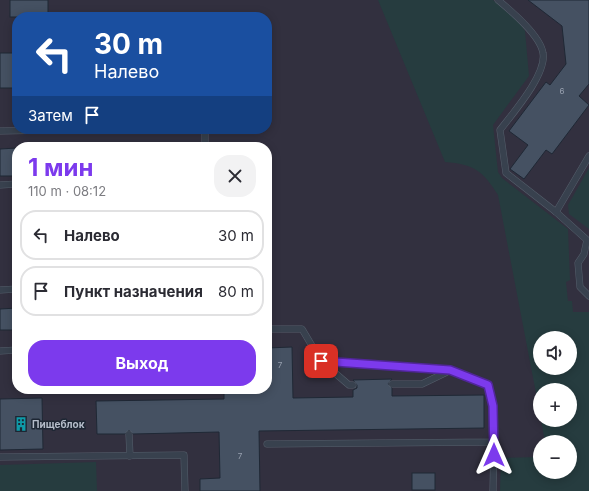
<!DOCTYPE html>
<html lang="ru">
<meta charset="utf-8">
<style>
body{margin:0;font-family:Inter,sans-serif;background:#f2f2f3;color:#2b2b33;height:100vh;display:flex;flex-direction:column;font-size:15px;white-space:nowrap}
*{box-sizing:border-box;margin:0}
p{font-size:13px;color:#7c7c81}
.icon{flex:none;width:22px;height:22px;fill:none;stroke:currentColor;stroke-width:2;stroke-linecap:round;stroke-linejoin:round}
.map{position:relative;flex:1;overflow:hidden}
.panel{position:absolute;left:12px;top:142px;width:260px;height:252px;display:flex;flex-direction:column;background:#fff;border-radius:16px;box-shadow:0 2px 10px #0003}
.panel>*{flex:none}
.banner{position:absolute;left:12px;top:12px;width:260px;height:122px;border-radius:16px;box-shadow:0 2px 10px #0003;background:#1a4fa0;color:#fff;overflow:hidden}
.buttons{position:absolute;left:533px;top:331px;display:grid;gap:8px}
.buttons a{display:grid;place-items:center;width:44px;height:44px;border-radius:50%;background:#fff;box-shadow:0 2px 10px #0003;font-size:20px}
.pin{position:absolute;display:grid;place-items:center;width:34px;height:34px;color:#fff;margin:-17px;border-radius:8px;box-shadow:0 2px 6px #0006}
.me{position:absolute;width:44px;margin:-22px;rotate:0deg;stroke-linejoin:round;filter:drop-shadow(0 0 3px #0008)}
.turn{display:flex;align-items:center;gap:14px;height:84px;padding:0 16px;font-size:18px}
.turn .icon{width:52px;height:52px;stroke-width:2.5}
.turn b{display:block;font-size:28px;line-height:34px}
.then{display:flex;align-items:center;height:38px;padding:0 16px;background:#0003;gap:8px;font-size:15px}
.round{display:grid;place-items:center;flex:none;width:42px;height:42px;border-radius:16px;background:#f2f2f3}
.overview{display:flex;align-items:center;justify-content:space-between;height:68px;padding:0 16px}
h1{font-size:24px;font-weight:700;line-height:30px;color:#7c3aed}
.action{display:flex;gap:8px;margin-top:auto;padding:8px 16px}
.action a{flex:1;height:46px;border-radius:16px;background:#7c3aed;color:#fff;font-size:16px;font-weight:700;line-height:46px;text-align:center}
ul{padding:0;list-style:none}
li{display:flex;align-items:center;gap:12px;height:50px;margin:0 8px 6px;padding:0 8px;border:2px solid #e1e1e2;border-radius:16px}
li div{flex:1}
li b{display:block;font-size:15px}
li em{font-style:normal}
.map>svg:first-child{display:block}
.medical{fill:#32303f;fill-rule:evenodd}
.green{fill:#263c3f;fill-rule:evenodd}
.building{fill:#455162;stroke:#1f2835}
.lines{fill:none;stroke-linecap:round;stroke-linejoin:round}
.service-casing{stroke:#565f6c;stroke-width:7}
.service{stroke:#38414e;stroke-width:6}
.route-casing{stroke:#51269a;stroke-width:10}
.route{stroke:#7c3aed;stroke-width:7}
.labels{text-anchor:middle;dominant-baseline:central;stroke-width:3;stroke-linejoin:round;paint-order:stroke}
.number-label{font-size:8px;fill:#98a1af}
.poi-label{font-size:10px;font-weight:bold;fill:#b4bcc9;stroke:#1d2633;text-anchor:start}
</style>
<div class="map">
<svg width="589" height="491" viewBox="0 0 589 491">
<rect width="100%" height="100%" fill="#242f3e"/>
<path class="medical" d="M 0,0 L 589,0 L 589,491 L 0,491 ZM 17,17 L 267,17 L 267,129 L 17,129 ZM 17,147 L 267,147 L 267,389 L 17,389 ZM 540,338 L 570,338 L 570,368 L 540,368 ZM 540,390 L 570,390 L 570,420 L 540,420 ZM 540,442 L 570,442 L 570,472 L 540,472 Z"/>
<g class="green">
<path d="M 378,0 L 493,0 L 519,22 L 525,31 L 529,76 L 493,125 L 498,172 L 502,178 L 568,229 L 570,280 L 566,282 L 568,301 L 572,301 L 573,312 L 589,312 L 589,491 L 500,491 L 501,458 L 540,457 L 540,472 L 570,472 L 570,442 L 545,442 L 541,420 L 570,420 L 570,390 L 540,390 L 540,414 L 498,195 C 483,171 474,164 445,162 ZM 540,338 L 570,338 L 570,368 L 540,368 Z"/>
<path d="M 589,168 L 589,229 L 569,214 L 568,205 Z"/>
<path d="M 96,462 L 97,491 L 0,491 L 0,465 Z"/>
</g>
<g class="building">
<rect x="10" y="0" width="38" height="17"/>
<path d="M 528,0 L 589,0 L 589,84 L 579,96 L 589,105 L 552,154 L 546,150 L 524,179 L 510,169 L 528,145 L 509,131 L 546,82 L 550,85 L 566,64 L 562,26 Z"/>
<rect x="0" y="53" width="17" height="35"/>
<path d="M 17,148 L 17,176 L 0,176 L 0,149 Z"/>
<path d="M 17,308 L 17,330 L 0,330 L 0,309 Z"/>
<path d="M 292,347 L 293,398 L 353,397 L 353,390 L 357,388 L 357,385 L 353,380 L 392,379 L 388,384 L 392,388 L 392,396 L 484,395 L 484,428 L 259,431 L 260,491 L 200,491 L 200,479 L 220,478 L 219,432 L 133,434 L 129,430 L 125,434 L 97,434 L 96,401 L 224,399 L 224,389 L 267,389 L 267,348 Z"/>
<path d="M 42,398 L 43,449 L 0,450 L 0,399 Z"/>
<rect x="412" y="473" width="23" height="17"/>
</g>
<g class="lines">
<defs>
<g id="service">
<path d="M 498,0 C 511,11 540,35 543,53 C 547,74 513,113 500,130 L 506,173 L 556,212 L 587,240 L 584,254 L 578,263 L 580,287 L 589,296"/>
<path d="M 205,129 L 205,147"/>
<path d="M 0,131 L 108,129"/>
<path d="M 0,185 L 17,184"/>
<path d="M 556,212 L 589,156"/>
<path d="M 0,290 L 17,289"/>
<path d="M 0,351 L 17,350"/>
<path d="M 321,361 L 349,385 L 353,385"/>
<path d="M 392,384 L 422,384 L 449,371"/>
<path d="M 129,434 L 130,456"/>
<path d="M 267,444 L 494,442 L 493,407 L 488,385 L 450,370 L 321,361 L 302,329 L 267,329"/>
<path d="M 0,457 L 184,455 L 185,491"/>
<path d="M 493,491 L 494,442"/>
</g>
</defs>
<use href="#service" class="service-casing"/>
<use href="#service" class="service"/>
</g>
<g class="lines">
<defs>
<path id="route" d="M 321,361 L 450,370 L 488,385 L 493,406 L 494,455"/>
</defs>
<use href="#route" class="route-casing"/>
<use href="#route" class="route"/>
</g>
<defs>
<symbol id="building-bare" viewBox="-9 -9 18 18"><path d="M-4-6H4V6H1V3H-1V6H-4ZM-2.5-4.3h1.7v1.8h-1.7ZM.8-4.3h1.7v1.8H.8ZM-2.5-1h1.7V.8h-1.7ZM.8-1h1.7V.8H.8Z" fill="#0f9aa8" stroke="#1d2633" stroke-width="2.5" paint-order="stroke"/></symbol>
</defs>
<g fill-rule="evenodd">
<use href="#building-bare" x="11" y="414" width="20" height="20"/>
</g>
<g class="labels">
<g class="number-label">
<text x="562" y="91">6</text>
<text x="280" y="365">7</text>
<text x="240" y="456">7</text>
</g>
<g class="poi-label">
<text x="32" y="424">Пищеблок</text>
</g>
</g>
</svg>
<div class="buttons">
<a><svg class="icon" aria-label="sound" viewBox="0 0 24 24"><path d="M4 9h4l5-4v14l-5-4H4zM17 9q2 3 0 6"/></svg></a>
<a>+</a>
<a>−</a>
</div>
<div class="pin" style="left:321px;top:361px;background:#d93025"><svg class="icon" aria-label="arrive" viewBox="0 0 24 24"><path d="M6 21V4h12l-3 4 3 4H6"/></svg></div>
<svg class="me" style="left:494px;top:455px" viewBox="-20 -20 40 40"><path d="M0-17L14 15 0 8-14 15z" fill="#7c3aed" stroke="#fff" stroke-width="4"/></svg>
<div class="banner">
<div class="turn"><svg class="icon" aria-label="left" viewBox="0 0 24 24"><path d="M17 20v-9H6M10 6l-5 5 5 5"/></svg><div><b>30 m</b>Налево</div></div>
<div class="then">Затем<svg class="icon" aria-label="arrive" viewBox="0 0 24 24"><path d="M6 21V4h12l-3 4 3 4H6"/></svg></div>
</div>
<section class="panel">
<div class="overview"><div><h1>1 мин</h1><p>110 m · 08:12</p></div><a class="round"><svg class="icon" aria-label="close" viewBox="0 0 24 24"><path d="M6 6l12 12M18 6L6 18"/></svg></a></div>
<ul>
<li><svg class="icon" aria-label="left" viewBox="0 0 24 24"><path d="M17 20v-9H6M10 6l-5 5 5 5"/></svg><div><b>Налево</b></div><em>30 m</em></li>
<li><svg class="icon" aria-label="arrive" viewBox="0 0 24 24"><path d="M6 21V4h12l-3 4 3 4H6"/></svg><div><b>Пункт назначения</b></div><em>80 m</em></li>
</ul>
<div class="action"><a>Выход</a></div>
</section>
</div>
